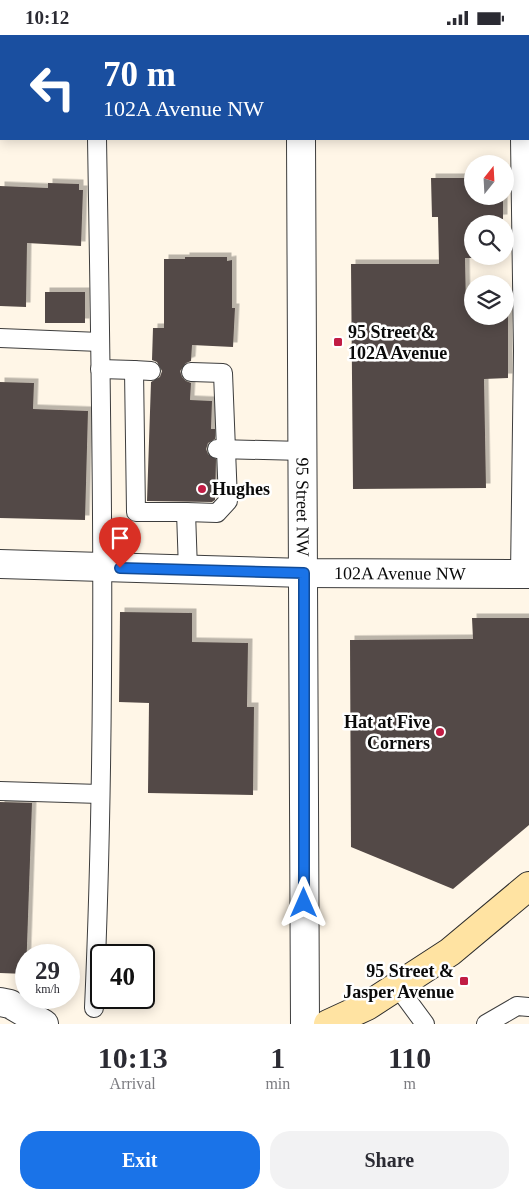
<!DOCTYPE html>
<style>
body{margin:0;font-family:Georgia,serif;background:#f2f2f3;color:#2b2b33;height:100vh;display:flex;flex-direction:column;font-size:19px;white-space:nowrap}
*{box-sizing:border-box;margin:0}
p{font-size:16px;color:#7c7c81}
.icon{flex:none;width:28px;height:28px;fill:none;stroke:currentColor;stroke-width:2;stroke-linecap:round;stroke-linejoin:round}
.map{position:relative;height:989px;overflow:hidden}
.drawer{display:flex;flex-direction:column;background:#fff;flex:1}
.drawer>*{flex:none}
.hud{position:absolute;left:0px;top:0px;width:530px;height:105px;box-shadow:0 2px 12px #0003;background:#1a4fa0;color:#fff;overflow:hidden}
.needle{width:32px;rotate:18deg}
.buttons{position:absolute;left:464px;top:120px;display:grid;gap:10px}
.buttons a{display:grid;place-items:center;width:50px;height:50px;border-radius:50%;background:#fff;box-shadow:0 2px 12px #0003;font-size:25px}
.speed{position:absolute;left:15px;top:909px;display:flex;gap:10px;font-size:25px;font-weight:700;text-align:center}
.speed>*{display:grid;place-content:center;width:65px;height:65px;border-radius:50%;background:#fff;box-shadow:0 2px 12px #0003;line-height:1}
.speed small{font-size:12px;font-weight:400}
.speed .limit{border:2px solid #111;border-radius:8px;background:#fff;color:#111}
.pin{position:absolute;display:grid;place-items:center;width:42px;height:42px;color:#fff;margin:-51px -21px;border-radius:50% 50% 50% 0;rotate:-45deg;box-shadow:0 0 5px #0007}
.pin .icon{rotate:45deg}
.me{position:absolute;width:55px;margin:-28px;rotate:0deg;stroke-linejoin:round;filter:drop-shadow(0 0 4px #0008)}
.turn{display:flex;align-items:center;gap:18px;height:105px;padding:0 20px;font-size:22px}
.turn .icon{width:65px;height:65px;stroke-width:2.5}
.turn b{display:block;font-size:35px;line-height:42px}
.eta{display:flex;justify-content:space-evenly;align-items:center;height:85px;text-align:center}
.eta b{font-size:30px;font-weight:700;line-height:35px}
.action{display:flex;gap:10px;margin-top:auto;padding:10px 20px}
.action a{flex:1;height:58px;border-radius:20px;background:#1a73e8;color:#fff;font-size:20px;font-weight:700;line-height:58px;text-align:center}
.action a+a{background:#f2f2f3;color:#2b2b33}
.status{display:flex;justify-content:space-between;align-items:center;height:35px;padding:0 25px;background:#fff;direction:ltr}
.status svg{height:14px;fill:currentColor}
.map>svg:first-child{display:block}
.building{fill:#534946;filter:url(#shadow)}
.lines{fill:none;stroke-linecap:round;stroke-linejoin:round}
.service-casing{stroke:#3d3d3d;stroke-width:20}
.minor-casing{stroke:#3d3d3d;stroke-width:30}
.tertiary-casing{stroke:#3d3d3d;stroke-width:30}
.secondary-casing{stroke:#2c2c2c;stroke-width:30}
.service{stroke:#fff;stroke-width:18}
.minor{stroke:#fff;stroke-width:28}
.tertiary{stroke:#fff;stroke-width:28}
.secondary{stroke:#ffe3a2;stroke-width:28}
.route-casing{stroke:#114b97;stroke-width:12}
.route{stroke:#1a73e8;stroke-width:9}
.poi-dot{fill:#c11c44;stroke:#fff;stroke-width:2}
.labels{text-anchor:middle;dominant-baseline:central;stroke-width:5;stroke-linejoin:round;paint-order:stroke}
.poi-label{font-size:18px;font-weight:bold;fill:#0a0a0a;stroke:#fff;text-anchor:start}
.street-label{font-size:18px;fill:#0a0a0a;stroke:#fff}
</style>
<div class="status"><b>10:12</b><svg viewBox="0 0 49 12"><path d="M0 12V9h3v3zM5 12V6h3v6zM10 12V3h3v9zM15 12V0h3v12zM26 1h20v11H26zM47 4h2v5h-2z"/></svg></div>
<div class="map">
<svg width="529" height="989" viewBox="0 0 529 989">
<defs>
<filter id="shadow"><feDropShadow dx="4.5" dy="-4.5" stdDeviation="0" flood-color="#0004"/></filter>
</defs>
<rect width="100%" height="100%" fill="#fff6e7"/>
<g class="building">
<path d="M 431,143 L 472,143 L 472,161 L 503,161 L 503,184 L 487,185 L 487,189 L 472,189 L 472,221 L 479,221 L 479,223 L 465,223 L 466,272 L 472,272 L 472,281 L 505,281 L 505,272 L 508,272 L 508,343 L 484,344 L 486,453 L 353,454 L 351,229 L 439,229 L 438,182 L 432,182 Z"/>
<path d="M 48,148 L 79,149 L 79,155 L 83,155 L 81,211 L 27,208 L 26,272 L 0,271 L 0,151 L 48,153 Z"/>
<path d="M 185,222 L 227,222 L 227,226 L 232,225 L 232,273 L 235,273 L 233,312 L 192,310 L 191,326 L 186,328 L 180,336 L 182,342 L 186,346 L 191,348 L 190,365 L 212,366 L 211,394 L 215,394 L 215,404 L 208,408 L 206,414 L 208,419 L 216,424 L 215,465 L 212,467 L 147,466 L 151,347 L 160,342 L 162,336 L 157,327 L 152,325 L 153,293 L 164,293 L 164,224 L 185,224 Z"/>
<rect x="45" y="257" width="40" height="31"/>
<path d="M 0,347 L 34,348 L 33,374 L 88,376 L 85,485 L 0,483 Z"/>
<path d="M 120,577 L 192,578 L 192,607 L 248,608 L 247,672 L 254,672 L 253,760 L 148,758 L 149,668 L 119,667 Z"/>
<path d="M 472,583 L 529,583 L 529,790 L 453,854 L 351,812 L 350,605 L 473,604 Z"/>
<path d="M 0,767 L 32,768 L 26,939 L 0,938 Z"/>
</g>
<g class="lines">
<defs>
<g id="service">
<path d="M 95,0 L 95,1"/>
<path d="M 519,0 L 519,1"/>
<path d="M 0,303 L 100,307"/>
<path d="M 100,334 L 134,335 L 136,477 L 186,477 L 188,535"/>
<path d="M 134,335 L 151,336"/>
<path d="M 217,414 L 303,416"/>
<path d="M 186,477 L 217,478 L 228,466 L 223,338 L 191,337"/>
<path d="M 520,539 L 523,316 L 520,104"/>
<path d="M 0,756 L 100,759"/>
<path d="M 397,951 L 425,989"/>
<path d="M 94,973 C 107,684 102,393 97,104"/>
<path d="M 486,989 L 517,971 L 529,972"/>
</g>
<g id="minor">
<path d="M 0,77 L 1,77"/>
<path d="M 0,967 L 10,969 L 44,989"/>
</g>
<g id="tertiary">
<path d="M 301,1 L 301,0"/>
<path id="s1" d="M 301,104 L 305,989"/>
<path id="s2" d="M 0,529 L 304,538 L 529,539"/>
</g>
<path id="secondary" d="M 328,989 L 367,971 L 450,917 L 529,851"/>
</defs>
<use href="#service" class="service-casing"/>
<use href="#minor" class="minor-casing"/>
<use href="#tertiary" class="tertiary-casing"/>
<use href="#secondary" class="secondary-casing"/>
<use href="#service" class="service"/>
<use href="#minor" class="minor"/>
<use href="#tertiary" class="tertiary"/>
<use href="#secondary" class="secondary"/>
</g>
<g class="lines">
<defs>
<path id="route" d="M 120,533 L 304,538 L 304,868"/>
</defs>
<use href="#route" class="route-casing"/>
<use href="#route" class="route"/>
</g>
<g class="poi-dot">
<rect x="333" y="302" width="10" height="10" rx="2.5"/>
<circle cx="202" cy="454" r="5"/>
<circle cx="440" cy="697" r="5"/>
<rect x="459" y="941" width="10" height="10" rx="2.5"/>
</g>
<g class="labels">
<g class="poi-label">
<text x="348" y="297">95 Street &amp;<tspan x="348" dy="21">102A Avenue</tspan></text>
<text x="212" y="454">Hughes</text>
<text x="430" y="687" text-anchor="end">Hat at Five<tspan x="430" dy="21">Corners</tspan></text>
<text x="454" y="936" text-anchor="end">95 Street &amp;<tspan x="454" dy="21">Jasper Avenue</tspan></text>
</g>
<g class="street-label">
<text stroke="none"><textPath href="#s1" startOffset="368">95 Street NW</textPath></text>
<text stroke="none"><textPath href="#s2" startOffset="400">102A Avenue NW</textPath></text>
</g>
</g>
</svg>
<div class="buttons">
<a><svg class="needle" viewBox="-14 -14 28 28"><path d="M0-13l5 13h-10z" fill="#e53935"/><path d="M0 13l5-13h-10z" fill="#7c7c81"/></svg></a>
<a><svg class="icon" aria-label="search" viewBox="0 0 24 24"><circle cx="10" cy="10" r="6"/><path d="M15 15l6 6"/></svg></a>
<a><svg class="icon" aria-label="layers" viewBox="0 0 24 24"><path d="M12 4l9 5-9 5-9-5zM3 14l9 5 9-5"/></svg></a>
</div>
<div class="speed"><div>29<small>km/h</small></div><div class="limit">40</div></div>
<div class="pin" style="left:120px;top:533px;background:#d93025"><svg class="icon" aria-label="arrive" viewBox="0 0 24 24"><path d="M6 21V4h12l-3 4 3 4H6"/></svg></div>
<svg class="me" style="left:304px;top:868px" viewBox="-20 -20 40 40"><path d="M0-17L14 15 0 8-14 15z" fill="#1a73e8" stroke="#fff" stroke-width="4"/></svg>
<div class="hud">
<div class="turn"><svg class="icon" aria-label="left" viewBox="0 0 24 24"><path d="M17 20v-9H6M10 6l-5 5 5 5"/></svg><div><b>70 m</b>102A Avenue NW</div></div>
</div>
</div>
<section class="drawer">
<div class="eta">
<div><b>10:13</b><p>Arrival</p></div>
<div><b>1</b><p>min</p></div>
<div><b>110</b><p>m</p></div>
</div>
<div class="action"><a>Exit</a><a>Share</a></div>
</section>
